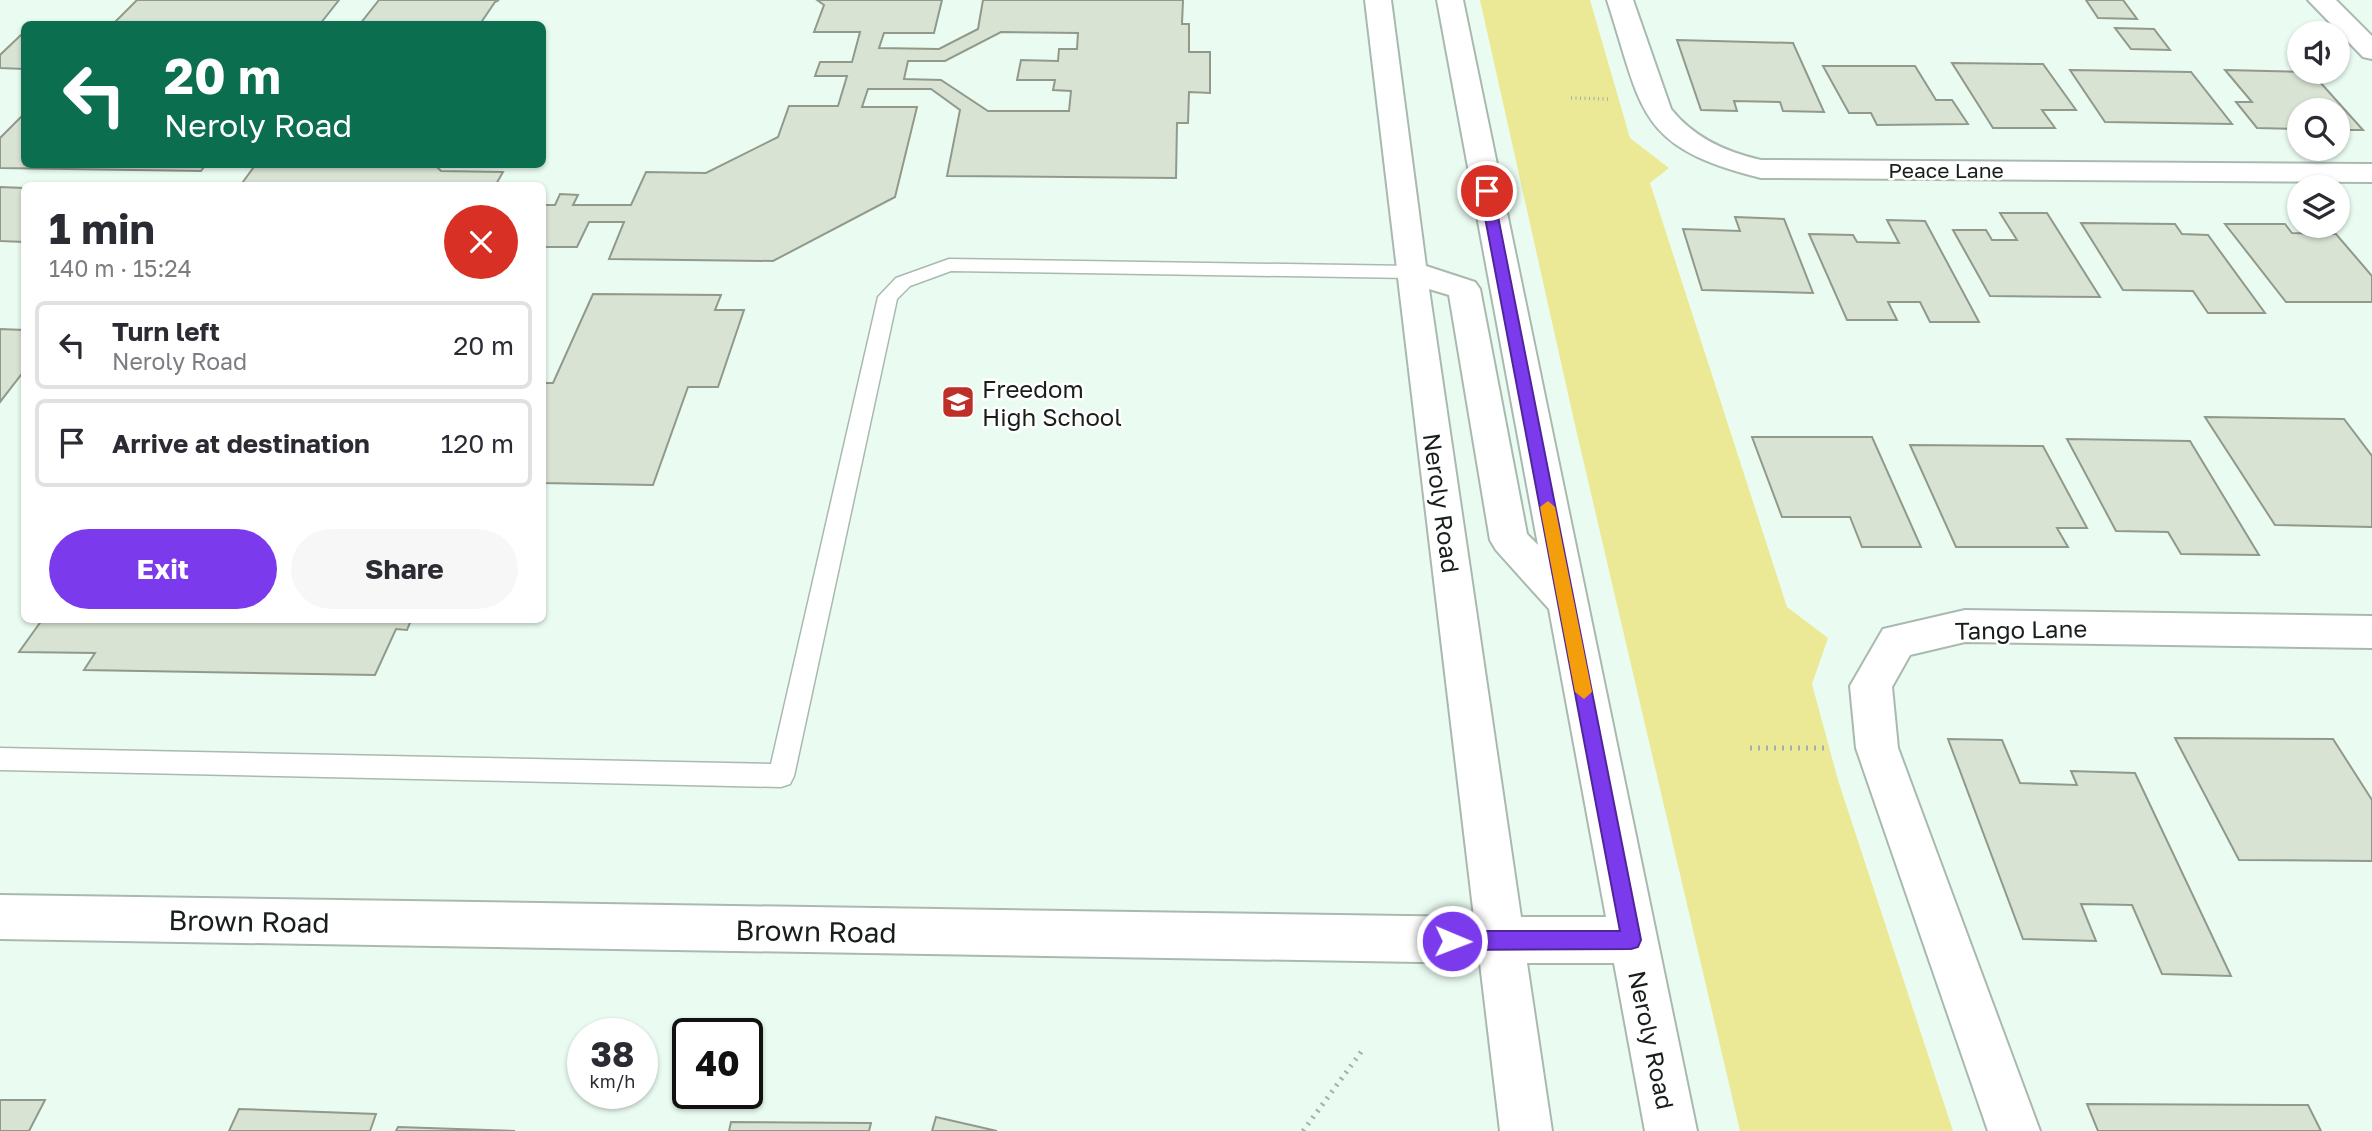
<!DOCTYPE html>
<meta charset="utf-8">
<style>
body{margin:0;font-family:"Golos Text",sans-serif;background:#f7f7f7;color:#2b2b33;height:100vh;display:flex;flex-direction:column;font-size:26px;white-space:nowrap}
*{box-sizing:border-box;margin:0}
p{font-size:23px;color:#7c7c81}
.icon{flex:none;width:38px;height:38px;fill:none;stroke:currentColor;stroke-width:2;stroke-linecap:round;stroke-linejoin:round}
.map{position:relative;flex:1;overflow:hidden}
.panel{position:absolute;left:21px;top:182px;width:525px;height:441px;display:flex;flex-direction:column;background:#fff;border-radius:10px;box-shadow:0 2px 5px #0004}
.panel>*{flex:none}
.banner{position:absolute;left:21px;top:21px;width:525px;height:147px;border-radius:10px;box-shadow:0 2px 5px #0004;background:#0b6e4f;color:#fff;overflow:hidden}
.buttons{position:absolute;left:2287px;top:21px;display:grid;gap:14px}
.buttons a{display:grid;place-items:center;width:63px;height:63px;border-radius:50%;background:#fff;box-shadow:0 2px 5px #0004;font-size:35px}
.speed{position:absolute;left:567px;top:1018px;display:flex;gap:14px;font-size:35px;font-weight:700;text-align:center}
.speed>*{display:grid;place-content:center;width:91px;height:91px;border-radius:50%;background:#fff;box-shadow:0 2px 5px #0004;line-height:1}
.speed small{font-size:18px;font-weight:400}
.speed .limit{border:4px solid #111;border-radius:10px;background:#fff;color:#111}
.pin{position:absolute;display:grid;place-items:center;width:60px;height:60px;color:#fff;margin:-30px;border:4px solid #fff;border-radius:50%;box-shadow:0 2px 7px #0007}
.me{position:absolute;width:77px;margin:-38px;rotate:91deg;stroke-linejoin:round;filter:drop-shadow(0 0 5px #0008)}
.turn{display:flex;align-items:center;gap:24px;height:147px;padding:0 28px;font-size:32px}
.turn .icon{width:91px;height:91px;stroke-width:2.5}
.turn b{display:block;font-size:49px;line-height:60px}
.round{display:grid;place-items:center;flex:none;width:74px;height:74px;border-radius:37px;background:#f7f7f7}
.summary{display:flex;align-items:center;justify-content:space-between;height:119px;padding:0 28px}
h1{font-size:42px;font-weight:700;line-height:52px}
.button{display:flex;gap:14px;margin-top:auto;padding:14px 28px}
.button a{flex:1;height:80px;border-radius:42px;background:#7c3aed;color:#fff;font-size:28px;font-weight:700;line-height:80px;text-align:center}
.button a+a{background:#f7f7f7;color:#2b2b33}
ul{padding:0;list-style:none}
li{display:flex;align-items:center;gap:21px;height:88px;margin:0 14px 10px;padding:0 14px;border:4px solid #e1e1e2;border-radius:10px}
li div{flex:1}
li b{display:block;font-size:26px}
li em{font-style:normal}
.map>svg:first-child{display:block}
.green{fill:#ebe996}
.building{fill:#d9e3d3;stroke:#91998b;stroke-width:2;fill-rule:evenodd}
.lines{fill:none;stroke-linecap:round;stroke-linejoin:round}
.lane-casing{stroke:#a9b9af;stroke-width:3}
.street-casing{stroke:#a9b9af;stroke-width:4}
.secondary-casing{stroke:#a9b9af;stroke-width:4}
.path-far1{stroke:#a3b1a9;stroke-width:3.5;stroke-dasharray:1 3.5;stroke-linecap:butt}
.path{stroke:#a3b1a9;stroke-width:5;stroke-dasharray:2 6;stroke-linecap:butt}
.lane{fill:#fff;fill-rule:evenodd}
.street{fill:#fff;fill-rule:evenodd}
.secondary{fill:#fff;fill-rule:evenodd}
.route{fill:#7c3aed;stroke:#51269a;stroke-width:2}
.slow{fill:#f59e0b}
.labels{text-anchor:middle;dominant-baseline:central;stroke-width:5;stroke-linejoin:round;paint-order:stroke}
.far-street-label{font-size:21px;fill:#181e1a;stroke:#fff}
.poi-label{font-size:24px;fill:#181e1a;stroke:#fff;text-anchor:start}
.street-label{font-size:24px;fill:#181e1a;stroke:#fff}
.near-street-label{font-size:28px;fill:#181e1a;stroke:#fff}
</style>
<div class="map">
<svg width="2372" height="1131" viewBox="0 0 2372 1131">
<rect width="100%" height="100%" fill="#eafcf1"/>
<path class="green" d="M 1480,0 L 1590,0 L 1630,138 L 1669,168 L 1650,183 L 1787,607 L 1828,638 L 1812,684 L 1838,780 L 1953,1131 L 1740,1131 L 1575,425 Z"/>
<g class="building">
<path d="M 137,0 L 339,0 L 320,24 L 113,24 Z"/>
<path d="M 379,0 L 499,0 L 495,2 L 480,24 L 360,24 Z"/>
<path d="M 817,0 L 942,0 L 934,33 L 884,33 L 879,48 L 939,49 L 978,29 L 983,0 L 1183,0 L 1182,24 L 1189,24 L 1189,52 L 1210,52 L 1210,93 L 1189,92 L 1188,123 L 1177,123 L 1176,178 L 947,176 L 960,110 L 931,89 L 868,89 L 862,107 L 917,107 L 895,197 L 773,261 L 609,259 L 624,222 L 589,222 L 577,247 L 542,247 L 542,205 L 555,205 L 560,194 L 578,195 L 573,205 L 631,205 L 646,172 L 706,173 L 778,137 L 789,106 L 838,106 L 847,76 L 815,76 L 820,62 L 852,62 L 860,32 L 814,32 L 824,5 ZM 1001,32 L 1078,33 L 1077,49 L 1059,49 L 1058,61 L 1021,60 L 1017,80 L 1055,80 L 1053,90 L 1071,91 L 1069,111 L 988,111 L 941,80 L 904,79 L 908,61 L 945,61 Z"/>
<path d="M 2086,0 L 2123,0 L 2137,19 L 2098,18 Z"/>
<path d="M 2115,28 L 2154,29 L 2170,50 L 2131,49 Z"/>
<path d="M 24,32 L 24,69 L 0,68 L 0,55 Z"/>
<path d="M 1677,40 L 1793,43 L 1824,112 L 1783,111 L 1780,102 L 1734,101 L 1737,111 L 1701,110 Z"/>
<path d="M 1952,63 L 2043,64 L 2076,110 L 2042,110 L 2055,128 L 1993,128 Z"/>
<path d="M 1823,66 L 1915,66 L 1936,100 L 1952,100 L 1968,124 L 1877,125 L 1871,113 L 1849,113 Z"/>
<path d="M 2070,70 L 2191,72 L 2232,124 L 2105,122 Z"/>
<path d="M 2225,70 L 2311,72 L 2363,130 L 2338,130 L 2338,110 L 2300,110 L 2300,129 L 2257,128 L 2236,102 L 2252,102 Z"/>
<path d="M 24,114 L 24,164 L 206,164 L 201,171 L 0,168 L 0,138 Z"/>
<path d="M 256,164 L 434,164 L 441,171 L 503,172 L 495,186 L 240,186 Z"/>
<path d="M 0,187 L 24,188 L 24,242 L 0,241 Z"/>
<path d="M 2000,213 L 2047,213 L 2100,297 L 1990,296 L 1953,230 L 1986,230 L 1992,240 L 2017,240 Z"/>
<path d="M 1735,217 L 1784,219 L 1813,293 L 1702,290 L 1683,229 L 1740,231 Z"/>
<path d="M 1887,220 L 1925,221 L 1979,322 L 1930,322 L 1920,302 L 1888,302 L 1897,320 L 1847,320 L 1809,234 L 1853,235 L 1857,242 L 1899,243 Z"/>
<path d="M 2081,223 L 2175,224 L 2182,234 L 2208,235 L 2265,313 L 2208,313 L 2193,291 L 2123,290 Z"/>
<path d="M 2225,224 L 2285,224 L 2292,233 L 2336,234 L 2372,276 L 2372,302 L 2286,302 Z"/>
<path d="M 593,294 L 721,295 L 715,310 L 744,310 L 718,387 L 688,387 L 653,485 L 542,483 L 542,383 L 553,383 Z"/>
<path d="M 0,329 L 24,330 L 24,371 L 0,402 Z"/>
<path d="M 2205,417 L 2344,419 L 2372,456 L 2372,527 L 2275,525 Z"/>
<path d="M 1752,437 L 1872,437 L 1921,547 L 1862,547 L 1850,517 L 1782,517 Z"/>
<path d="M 2067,439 L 2190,441 L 2259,555 L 2181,554 L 2168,532 L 2116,531 Z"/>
<path d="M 1910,445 L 2043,446 L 2087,528 L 2057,528 L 2068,547 L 1956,547 Z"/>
<path d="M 42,620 L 411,620 L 407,630 L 396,629 L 375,675 L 84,670 L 95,653 L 19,652 Z"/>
<path d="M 2175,738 L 2333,739 L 2372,800 L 2372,861 L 2239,860 Z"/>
<path d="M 1948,739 L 2002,740 L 2020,783 L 2077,785 L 2071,771 L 2135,773 L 2231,976 L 2162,974 L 2132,905 L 2081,904 L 2096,941 L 2023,939 Z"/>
<path d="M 0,1100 L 45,1100 L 29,1131 L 0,1131 Z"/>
<path d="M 2087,1104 L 2308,1105 L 2321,1131 L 2098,1131 Z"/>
<path d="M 239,1109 L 376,1114 L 370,1131 L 229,1131 Z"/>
<path d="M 936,1117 L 997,1131 L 932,1131 Z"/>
<path d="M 731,1122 L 871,1123 L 869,1131 L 729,1131 Z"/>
<path d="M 398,1127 L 515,1131 L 396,1131 Z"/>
</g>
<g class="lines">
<defs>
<path id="lane" d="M 949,259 L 1411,266 L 1420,272 L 1411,278 L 951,271 L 910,286 L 897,299 L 794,776 L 790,784 L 781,787 L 0,770 L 0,748 L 771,764 L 878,297 L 896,278 Z"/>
<g id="street">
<path d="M 1607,0 L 1633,0 L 1671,109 C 1694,138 1726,152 1761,160 L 2372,164 L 2372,182 L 1761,178 C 1636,147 1643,111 1607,0 Z"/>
<path d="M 2308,0 L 2336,0 L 2372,36 L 2372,59 L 2363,57 Z"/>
<path d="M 1965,610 L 2372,616 L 2372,648 L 1965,642 L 1910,655 L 1892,687 L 1898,748 L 2040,1131 L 1988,1131 L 1856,748 L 1850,686 L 1883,629 Z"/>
</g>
<path id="secondary" d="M 1365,0 L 1391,0 L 1426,266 L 1475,282 L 1480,289 L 1527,534 L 1538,545 L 1437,0 L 1463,0 L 1697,1131 L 1645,1131 L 1614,963 L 1527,963 L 1552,1131 L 1500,1131 L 1480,963 L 0,939 L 0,895 L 1474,917 ZM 1429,289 L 1449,295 L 1490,540 L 1496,550 L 1549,609 L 1606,917 L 1521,917 Z"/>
</defs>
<use href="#lane" class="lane-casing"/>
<use href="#street" class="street-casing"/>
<use href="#secondary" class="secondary-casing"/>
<path class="path-far1" d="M 1571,98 L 1608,99"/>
<g class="path">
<path d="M 1750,748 L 1827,748"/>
<path d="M 1303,1131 L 1364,1048"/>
</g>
<use href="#lane" class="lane"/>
<use href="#street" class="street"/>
<use href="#secondary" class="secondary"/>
</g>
<path class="route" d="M 1487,187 L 1493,191 L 1641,940 L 1638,947 L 1631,949 L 1452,950 L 1445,947 L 1442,941 L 1445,934 L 1452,931 L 1620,931 L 1480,191 Z"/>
<path class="slow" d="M 1548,501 L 1555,507 L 1592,692 L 1584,699 L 1575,692 L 1540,507 Z"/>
<defs>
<symbol id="school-square" viewBox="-11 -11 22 22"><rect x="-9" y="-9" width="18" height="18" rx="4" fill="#bd2f28" stroke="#fff"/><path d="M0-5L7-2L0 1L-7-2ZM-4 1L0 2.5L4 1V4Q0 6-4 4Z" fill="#fff"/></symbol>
</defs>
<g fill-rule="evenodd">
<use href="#school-square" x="939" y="383" width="38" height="38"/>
</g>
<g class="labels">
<g class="far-street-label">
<text x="1946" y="170">Peace Lane</text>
</g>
<g class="poi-label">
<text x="982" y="388">Freedom<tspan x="982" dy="28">High School</tspan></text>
</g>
<g class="street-label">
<text transform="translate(1442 503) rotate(82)">Neroly Road</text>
<text transform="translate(2021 629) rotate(-1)">Tango Lane</text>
<text transform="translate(1652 1040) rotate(78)">Neroly Road</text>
</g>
<g class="near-street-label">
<text transform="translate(249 921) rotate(1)">Brown Road</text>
<text transform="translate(816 931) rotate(1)">Brown Road</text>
</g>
</g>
</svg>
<div class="buttons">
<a><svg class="icon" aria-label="sound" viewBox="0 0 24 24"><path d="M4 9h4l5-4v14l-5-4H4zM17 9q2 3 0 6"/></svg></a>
<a><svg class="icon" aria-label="search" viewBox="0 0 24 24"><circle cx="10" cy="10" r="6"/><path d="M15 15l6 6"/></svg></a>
<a><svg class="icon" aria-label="layers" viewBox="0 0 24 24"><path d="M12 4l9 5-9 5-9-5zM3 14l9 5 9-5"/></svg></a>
</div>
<div class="speed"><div>38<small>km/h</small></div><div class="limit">40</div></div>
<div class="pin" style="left:1487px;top:191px;background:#d93025"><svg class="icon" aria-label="arrive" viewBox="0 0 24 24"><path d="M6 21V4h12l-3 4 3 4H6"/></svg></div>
<svg class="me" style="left:1452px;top:941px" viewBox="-20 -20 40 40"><circle r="17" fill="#7c3aed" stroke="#fff" stroke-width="3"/><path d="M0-11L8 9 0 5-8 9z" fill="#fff"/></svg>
<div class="banner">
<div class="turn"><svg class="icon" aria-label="left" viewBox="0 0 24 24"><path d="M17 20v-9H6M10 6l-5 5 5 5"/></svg><div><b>20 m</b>Neroly Road</div></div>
</div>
<section class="panel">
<div class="summary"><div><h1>1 min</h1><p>140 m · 15:24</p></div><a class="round" style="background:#d93025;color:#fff"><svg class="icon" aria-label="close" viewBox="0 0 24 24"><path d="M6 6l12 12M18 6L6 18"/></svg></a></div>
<ul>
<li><svg class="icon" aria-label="left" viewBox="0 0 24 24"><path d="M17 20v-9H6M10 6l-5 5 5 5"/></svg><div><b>Turn left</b><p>Neroly Road</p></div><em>20 m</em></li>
<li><svg class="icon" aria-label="arrive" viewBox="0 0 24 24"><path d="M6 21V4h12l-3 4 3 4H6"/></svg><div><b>Arrive at destination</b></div><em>120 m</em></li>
</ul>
<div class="button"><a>Exit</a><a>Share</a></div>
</section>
</div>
